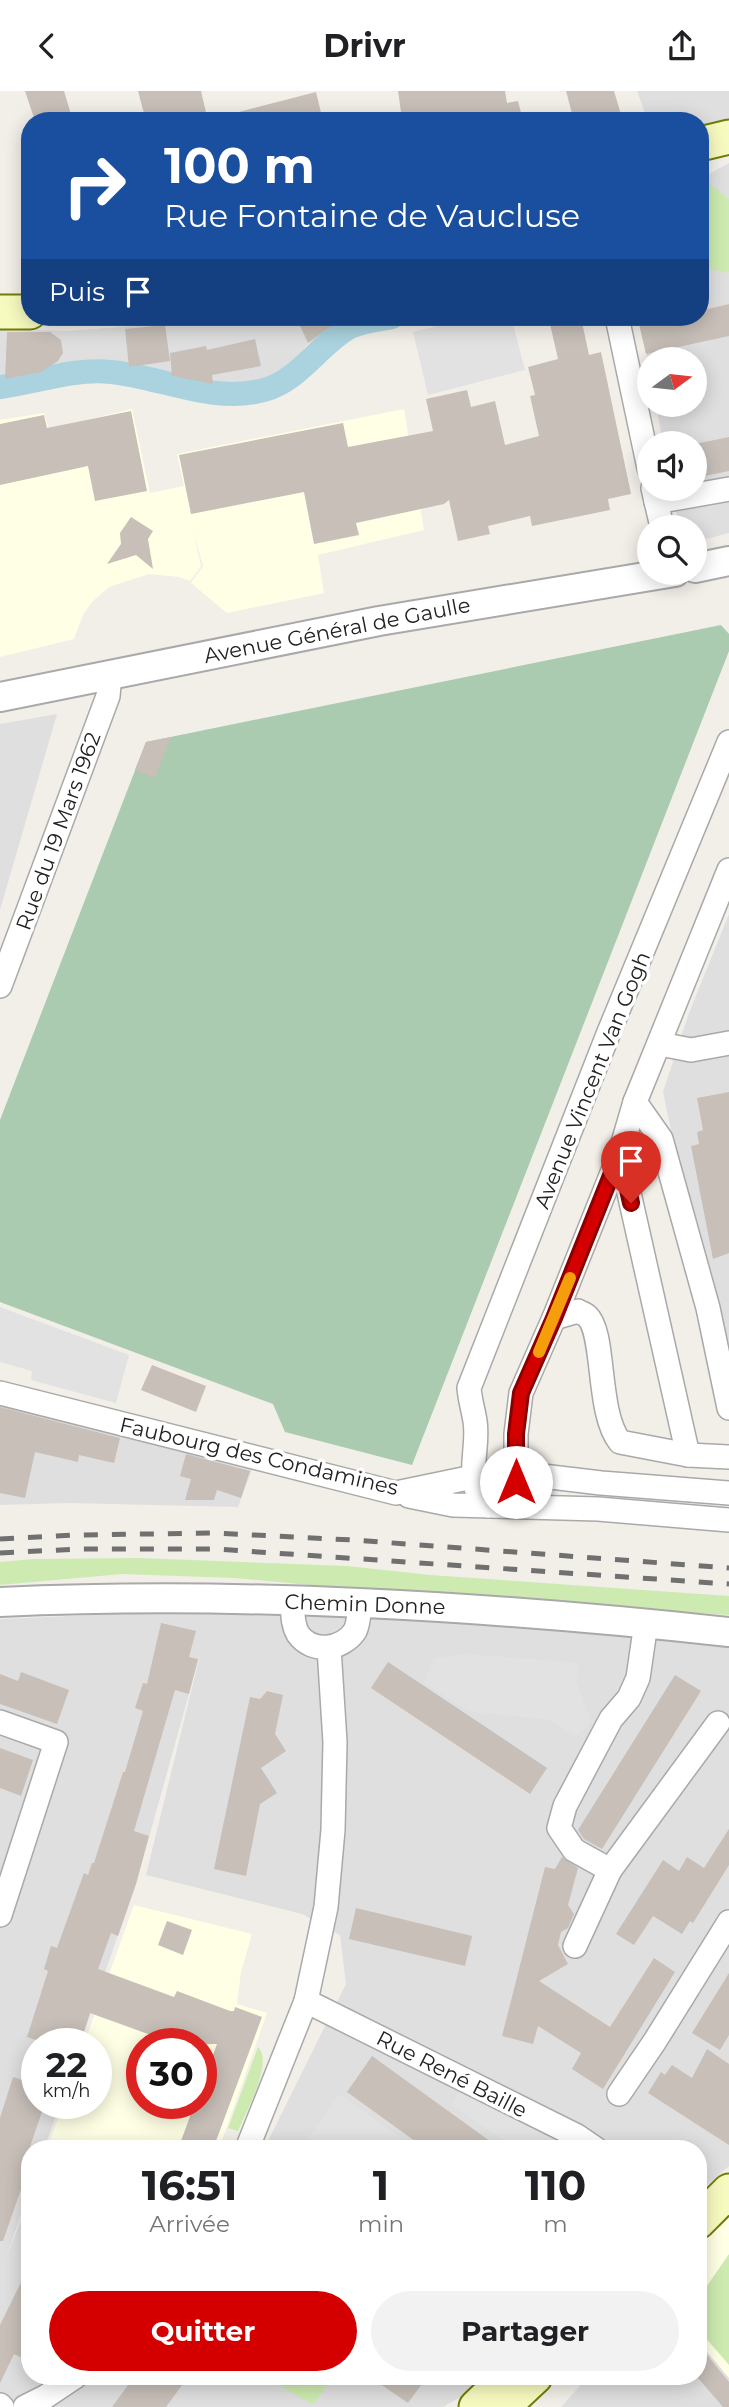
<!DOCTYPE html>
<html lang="fr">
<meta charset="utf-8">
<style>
body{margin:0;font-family:Montserrat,sans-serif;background:#f2f2f2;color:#202124;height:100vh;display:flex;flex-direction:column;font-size:26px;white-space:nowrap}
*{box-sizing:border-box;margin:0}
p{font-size:23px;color:#757577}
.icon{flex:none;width:38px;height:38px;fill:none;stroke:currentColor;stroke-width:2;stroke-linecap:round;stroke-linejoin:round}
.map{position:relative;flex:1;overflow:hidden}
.side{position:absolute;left:21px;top:2049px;width:686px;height:245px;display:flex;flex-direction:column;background:#fff;border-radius:28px;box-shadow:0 4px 18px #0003}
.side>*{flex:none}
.guide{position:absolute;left:21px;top:21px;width:688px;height:214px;border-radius:28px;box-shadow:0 4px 18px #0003;background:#1a4fa0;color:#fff;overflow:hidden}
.needle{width:46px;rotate:75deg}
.controls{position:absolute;left:637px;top:256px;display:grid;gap:14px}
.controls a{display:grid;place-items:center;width:70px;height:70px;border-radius:50%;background:#fff;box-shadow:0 4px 18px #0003;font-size:35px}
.speed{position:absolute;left:21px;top:1937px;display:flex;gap:14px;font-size:35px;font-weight:700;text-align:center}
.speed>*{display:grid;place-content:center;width:91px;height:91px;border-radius:50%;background:#fff;box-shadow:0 4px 18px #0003;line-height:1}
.speed small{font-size:18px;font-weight:400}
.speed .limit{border:10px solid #d22;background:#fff;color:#111}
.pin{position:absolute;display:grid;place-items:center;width:60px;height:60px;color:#fff;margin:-72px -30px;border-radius:50% 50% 50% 0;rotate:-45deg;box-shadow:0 0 7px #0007}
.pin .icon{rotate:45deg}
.me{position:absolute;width:77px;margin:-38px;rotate:0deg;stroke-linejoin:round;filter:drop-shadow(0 0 5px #0008)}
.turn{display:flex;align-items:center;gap:24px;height:147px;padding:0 28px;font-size:32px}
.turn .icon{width:91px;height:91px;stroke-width:2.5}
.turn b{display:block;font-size:49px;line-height:60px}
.then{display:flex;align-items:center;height:66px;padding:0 28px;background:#0003;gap:14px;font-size:26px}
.eta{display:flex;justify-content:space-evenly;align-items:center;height:119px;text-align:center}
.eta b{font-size:42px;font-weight:700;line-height:49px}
.primary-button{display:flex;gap:14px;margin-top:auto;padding:14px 28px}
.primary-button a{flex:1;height:80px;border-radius:42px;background:#d40000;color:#fff;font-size:28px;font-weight:700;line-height:80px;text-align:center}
.primary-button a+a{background:#f2f2f2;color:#202124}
header{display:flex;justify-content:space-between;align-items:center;height:91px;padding:0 28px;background:#fff;font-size:32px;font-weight:700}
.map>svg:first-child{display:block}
.residential{fill:#e0dfdf}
.education{fill:#ffffe5;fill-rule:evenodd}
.grass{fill:#cdebb0}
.cemetery{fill:#aacbaf}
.parking{fill:#e2e2e2}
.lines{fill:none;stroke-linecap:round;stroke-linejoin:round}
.canal{stroke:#aad3df;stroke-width:24}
.building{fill:#c7bfb8}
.minor-casing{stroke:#a9a9a9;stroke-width:26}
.tertiary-casing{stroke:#a9a9a9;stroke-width:32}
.secondary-casing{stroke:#707d05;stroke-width:37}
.minor{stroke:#fff;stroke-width:23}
.tertiary{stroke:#fff;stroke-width:28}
.secondary{stroke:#f7fabf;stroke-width:33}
.rail{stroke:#707070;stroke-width:5;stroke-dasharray:14 14;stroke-linecap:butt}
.route-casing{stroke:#8a0000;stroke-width:18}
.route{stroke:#d40000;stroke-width:12}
.slow{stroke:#f59e0b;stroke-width:12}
.labels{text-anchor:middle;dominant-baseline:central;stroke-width:7;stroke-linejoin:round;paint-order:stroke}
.street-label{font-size:21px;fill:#222;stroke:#fff}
</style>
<header><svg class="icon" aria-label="back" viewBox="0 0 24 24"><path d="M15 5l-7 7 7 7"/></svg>Drivr<svg class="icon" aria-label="share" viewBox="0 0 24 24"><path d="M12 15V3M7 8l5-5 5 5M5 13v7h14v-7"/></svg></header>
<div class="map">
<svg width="729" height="2316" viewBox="0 0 729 2316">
<rect width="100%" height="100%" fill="#f2efe9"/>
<g class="residential">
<path d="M 637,0 L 729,0 L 729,30 L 700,37 L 700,30 L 648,30 Z"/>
<path d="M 729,72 L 729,442 L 695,451 L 695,436 L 679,436 L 672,397 L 695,397 L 695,352 L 663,352 L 656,313 L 695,313 L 695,268 L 649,268 L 649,276 L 640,226 L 700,226 L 700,88 Z"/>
<path d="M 189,226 L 359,226 L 340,230 L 307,254 L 283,285 L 251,297 L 225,299 L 144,281 L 70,278 L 0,291 L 0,237 L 66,240 L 122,236 Z"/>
<path d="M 57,623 L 0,819 L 0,633 Z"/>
<path d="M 729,823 L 729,1316 L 663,1001 L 689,922 Z"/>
<path d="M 0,1314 L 123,1344 L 252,1378 L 238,1416 L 69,1412 L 0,1414 Z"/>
<path d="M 211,1519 L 399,1526 L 645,1540 L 729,1554 L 729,2075 L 698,2102 L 698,2058 L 264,2058 L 346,1893 L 340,1844 L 302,1823 L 146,1784 L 201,1560 L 136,1793 L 80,1953 L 37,1953 L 37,2012 L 60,2013 L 44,2058 L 30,2058 L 30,2098 L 6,2167 L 30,2106 L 30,2286 L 495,2286 L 443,2316 L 0,2316 L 0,1528 Z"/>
<path d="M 698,2250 L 729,2287 L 729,2316 L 561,2316 L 588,2286 L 698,2286 Z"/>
</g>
<g class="education">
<path d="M 132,318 L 150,402 L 184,395 L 177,363 L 404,318 L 424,439 L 318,464 L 324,502 L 227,522 L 191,492 L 203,475 L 193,439 L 201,475 L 190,490 L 179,486 L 149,483 L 109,496 L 92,511 L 83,524 L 74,548 L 0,566 L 0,329 L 44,322 L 49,338 Z"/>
<path d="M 134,1814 L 252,1843 L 241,1881 L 237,1913 L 267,1922 L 219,2058 L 47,2058 L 63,2013 L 96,2012 L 96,1953 L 84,1953 ZM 142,1953 L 201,1953 L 201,2012 L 142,2012 Z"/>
<path d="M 729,2126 L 729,2287 L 698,2250 L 698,2155 Z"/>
</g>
<g class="grass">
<path d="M 700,86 L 729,108 L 729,181 L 726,182 L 700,175 Z"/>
<path d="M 140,1467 L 348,1475 L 430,1484 L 729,1505 L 729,1524 L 386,1501 L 234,1487 L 122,1483 L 0,1494 L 0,1471 L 33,1468 Z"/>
<path d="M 258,1956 C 274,1971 246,2021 238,2040 L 228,2037 Z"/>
<path d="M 729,2163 L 729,2274 L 698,2238 L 698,2208 Z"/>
<path d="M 282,2286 L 333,2286 L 313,2314 L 277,2293 Z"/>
</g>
<path class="cemetery" d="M 721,534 L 729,543 L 729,560 L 412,1374 L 285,1341 L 273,1313 L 0,1211 L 0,1029 L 146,651 Z"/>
<g class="parking">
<path d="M 474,226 L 511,226 L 525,279 L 428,304 L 413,241 Z"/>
<path d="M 0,1216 L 129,1264 L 116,1312 L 31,1289 L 32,1280 L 0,1271 Z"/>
<path d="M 468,1563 L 579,1572 L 576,1589 L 591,1631 L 577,1645 L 549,1629 L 468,1620 L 424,1592 L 434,1567 Z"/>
<path d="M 461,1998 L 562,2051 L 557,2058 L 515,2058 L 452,2014 Z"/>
<path d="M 339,2003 L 411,2054 L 408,2058 L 311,2058 L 304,2053 Z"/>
</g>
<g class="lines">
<path class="canal" d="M 0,296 C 37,291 74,277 111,281 C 161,286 213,313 264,299 C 300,289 319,253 350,236 C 363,230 379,229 392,226"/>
</g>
<g class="building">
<path d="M 25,0 L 64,0 L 73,30 L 35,30 Z"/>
<path d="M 138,0 L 201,0 L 208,30 L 146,30 Z"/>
<path d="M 398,0 L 505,0 L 507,12 L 518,10 L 523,30 L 443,30 L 442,21 L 402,28 Z"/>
<path d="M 566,0 L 614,0 L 623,30 L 574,30 Z"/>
<path d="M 316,1 L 323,30 L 231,30 L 231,23 Z"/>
<path d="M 729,213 L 729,245 L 646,263 L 639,233 L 672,226 L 700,226 L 700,220 Z"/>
<path d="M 296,226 L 343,226 L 308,252 Z"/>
<path d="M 581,226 L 589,264 L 601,261 L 631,403 L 608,408 L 610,419 L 532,435 L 530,425 L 488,435 L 490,443 L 458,450 L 449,409 L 444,413 L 356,432 L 359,444 L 314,453 L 304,401 L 191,423 L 179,364 L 343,332 L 348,356 L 433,340 L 426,308 L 467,299 L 471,316 L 495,310 L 505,354 L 539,345 L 530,305 L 535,304 L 528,276 L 558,268 L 550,233 Z"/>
<path d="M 165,234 L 170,270 L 129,276 L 125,238 Z"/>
<path d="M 7,241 L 50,241 L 61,249 L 63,262 L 58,270 L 41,281 L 5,288 Z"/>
<path d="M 255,248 L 261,275 L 212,284 L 213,293 L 172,285 L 170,262 L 206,255 L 207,259 Z"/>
<path d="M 131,320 L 147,400 L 95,410 L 88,375 L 0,394 L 0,333 L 44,324 L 47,337 Z"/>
<path d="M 729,346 L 729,380 L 695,387 L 695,353 Z"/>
<path d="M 131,426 L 153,440 L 148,448 L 153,478 L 136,464 L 107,473 L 121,453 L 120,442 Z"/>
<path d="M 171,646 L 155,687 L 135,679 L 146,651 Z"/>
<path d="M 729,1001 L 729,1162 L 713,1168 L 691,1055 L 699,1053 L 697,1041 L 703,1039 L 697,1007 Z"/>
<path d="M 152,1274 L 206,1295 L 196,1321 L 141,1299 Z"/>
<path d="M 0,1316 L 120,1347 L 114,1372 L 79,1364 L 78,1371 L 35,1361 L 25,1407 L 0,1402 Z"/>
<path d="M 186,1363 L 250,1380 L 241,1407 L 217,1399 L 214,1409 L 185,1409 L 191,1388 L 180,1385 Z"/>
<path d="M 161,1532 L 196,1540 L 189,1566 L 198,1568 L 189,1603 L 175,1599 L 134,1740 L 149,1745 L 136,1793 L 118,1845 L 111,1842 L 98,1878 L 174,1906 L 177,1900 L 230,1920 L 234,1920 L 235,1916 L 262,1926 L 213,2058 L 178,2058 L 195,2012 L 201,2012 L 201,1996 L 217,1953 L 157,1953 L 159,1947 L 90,1922 L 80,1953 L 48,1953 L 27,1946 L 48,1880 L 44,1878 L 51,1855 L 57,1857 L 84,1782 L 88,1784 L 92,1772 L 94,1772 L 123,1681 L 125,1681 L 143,1620 L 135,1617 L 143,1592 L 147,1593 Z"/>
<path d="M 388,1571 L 547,1677 L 530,1703 L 371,1597 Z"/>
<path d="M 21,1581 L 69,1599 L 57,1633 L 0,1613 L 0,1583 L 18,1590 Z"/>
<path d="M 675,1584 L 701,1600 L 602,1758 L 584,1748 L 578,1739 Z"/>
<path d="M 267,1600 L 283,1604 L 275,1643 L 286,1660 L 261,1677 L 277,1702 L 260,1713 L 246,1785 L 214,1778 L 250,1606 L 260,1608 Z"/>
<path d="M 0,1657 L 33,1669 L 21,1705 L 0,1697 Z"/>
<path d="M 729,1738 L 729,1774 L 693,1832 L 690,1830 L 682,1843 L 653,1825 L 634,1854 L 616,1843 L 663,1769 L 679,1780 L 687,1766 L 704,1777 Z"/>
<path d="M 562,1766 L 578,1777 L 568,1814 L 574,1823 L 568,1837 L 561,1841 L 558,1854 L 568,1873 L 539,1890 L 610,1936 L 654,1867 L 675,1881 L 603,1998 L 572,1978 L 581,1962 L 538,1935 L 533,1953 L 502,1945 L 545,1776 L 555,1778 Z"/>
<path d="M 356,1817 L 472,1845 L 465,1875 L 349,1848 Z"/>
<path d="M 167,1830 L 192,1839 L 183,1864 L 158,1854 Z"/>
<path d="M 729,1882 L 729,1944 L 720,1959 L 692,1942 Z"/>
<path d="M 707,1958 L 729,1973 L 729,2054 L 648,2002 L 661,1981 L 665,1984 L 672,1974 L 692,1987 Z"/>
<path d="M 372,1965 L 501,2058 L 426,2058 L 347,2001 Z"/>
<path d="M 13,1986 L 37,1994 L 37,2012 L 45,2012 L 22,2079 L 27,2081 L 3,2150 L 0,2150 L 0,2027 Z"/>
<path d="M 30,2173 L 30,2257 L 24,2268 L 14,2263 L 0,2292 L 0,2234 Z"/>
<path d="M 698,2253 L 729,2291 L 729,2316 L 723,2316 L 698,2287 Z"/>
<path d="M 134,2286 L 188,2286 L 166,2316 L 112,2316 Z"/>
<path d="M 370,2286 L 427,2286 L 408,2312 Z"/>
</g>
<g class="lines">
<defs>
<g id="minor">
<path d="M 617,226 L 649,377"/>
<path d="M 653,397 L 662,436"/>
<path d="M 656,411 L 729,398"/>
<path d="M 0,895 L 108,605 L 110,583"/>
<path d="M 660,953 L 691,959 L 729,952"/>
<path d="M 635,1011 L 661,1048 L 708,1217 L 729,1317"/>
<path d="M 620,1062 L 688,1364"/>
<path d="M 554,1227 L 578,1220 C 581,1222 585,1223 587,1225 C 606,1242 596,1321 620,1351 L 688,1364 L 729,1366"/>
<path d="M 0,1302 L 396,1402 L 473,1386 L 517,1382 L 601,1392 L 729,1402"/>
<path d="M 409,1405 L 453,1414 L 598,1418 L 729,1429"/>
<path d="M 488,1415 C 462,1392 480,1359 475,1330 C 473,1318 470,1309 469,1297 L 609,941 L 729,651"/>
<path d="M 495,1415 L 509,1405 L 516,1391 L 516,1343 L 521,1302 L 554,1227 L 620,1062 L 635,1011 L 729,779"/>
<path d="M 292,1510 C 293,1521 292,1533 298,1543 C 312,1563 342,1559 355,1540 C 359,1532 359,1521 360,1512"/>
<path d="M 646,1532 L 638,1587 L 629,1607 L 611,1628 L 565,1715 L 559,1737 L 574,1759 L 610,1779 L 718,1632"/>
<path d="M 0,1631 L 56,1651 L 0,1824"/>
<path d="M 575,1855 L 610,1779"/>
<path d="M 306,1910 L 577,2045 L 596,2058"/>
<path d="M 619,2003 L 655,1950 L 729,1831"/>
<path d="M 247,2058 L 306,1910 L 326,1816 L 333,1739 L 335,1651 L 329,1557"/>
<path d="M 0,2314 L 2,2316"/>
<path d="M 25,2316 L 45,2306 L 75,2286"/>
</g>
<g id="tertiary">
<path d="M 695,477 L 729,470"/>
<path d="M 0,606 L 379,530 L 675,481"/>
<path d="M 0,1511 C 243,1500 487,1515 729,1541"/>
</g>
<g id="secondary">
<path d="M 700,53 L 729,46"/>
<path d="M 0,221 L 30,221"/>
<path d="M 698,2131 L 729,2100"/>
<path d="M 476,2316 L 507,2286"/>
<path d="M 503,2316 L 535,2286"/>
</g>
</defs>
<use href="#minor" class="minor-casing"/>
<use href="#tertiary" class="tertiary-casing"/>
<use href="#secondary" class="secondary-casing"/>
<use href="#minor" class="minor"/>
<use href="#tertiary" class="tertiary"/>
<use href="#secondary" class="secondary"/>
<g class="rail">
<path d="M 0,1448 L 77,1444 L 214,1442 L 353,1449 L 729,1477"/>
<path d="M 0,1462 L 78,1458 L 215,1458 L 729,1493"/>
</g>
</g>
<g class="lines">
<defs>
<path id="route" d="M 516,1391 L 516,1343 L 521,1302 L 554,1227 L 620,1062 L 631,1112"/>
</defs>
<use href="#route" class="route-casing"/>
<use href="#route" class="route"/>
<path class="slow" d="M 539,1261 L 570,1187"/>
</g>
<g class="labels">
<g class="street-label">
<text transform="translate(337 539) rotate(-11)">Avenue Général de Gaulle</text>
<text transform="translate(58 740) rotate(-70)">Rue du 19 Mars 1962</text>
<text transform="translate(592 989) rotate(-68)">Avenue Vincent Van Gogh</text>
<text transform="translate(259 1365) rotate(13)">Faubourg des Condamines</text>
<text transform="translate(365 1513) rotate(2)">Chemin Donne</text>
<text transform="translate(452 1983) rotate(27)">Rue René Baille</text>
</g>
</g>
</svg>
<div class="controls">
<a><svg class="needle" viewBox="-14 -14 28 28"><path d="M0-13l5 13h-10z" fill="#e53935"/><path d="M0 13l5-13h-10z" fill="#757577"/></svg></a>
<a><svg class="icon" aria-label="sound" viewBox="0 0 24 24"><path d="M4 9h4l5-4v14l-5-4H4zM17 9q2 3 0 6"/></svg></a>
<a><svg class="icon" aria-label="search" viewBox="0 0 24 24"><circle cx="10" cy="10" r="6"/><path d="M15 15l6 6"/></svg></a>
</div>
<div class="speed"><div>22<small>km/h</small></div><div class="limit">30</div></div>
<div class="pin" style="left:631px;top:1112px;background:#d93025"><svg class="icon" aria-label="arrive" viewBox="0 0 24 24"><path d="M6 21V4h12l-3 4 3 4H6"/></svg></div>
<svg class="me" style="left:516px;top:1391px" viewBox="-20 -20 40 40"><circle r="19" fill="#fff"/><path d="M0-13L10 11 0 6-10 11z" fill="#d40000"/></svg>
<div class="guide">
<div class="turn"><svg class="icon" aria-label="right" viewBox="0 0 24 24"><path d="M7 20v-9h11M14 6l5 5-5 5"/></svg><div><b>100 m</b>Rue Fontaine de Vaucluse</div></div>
<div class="then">Puis<svg class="icon" aria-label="arrive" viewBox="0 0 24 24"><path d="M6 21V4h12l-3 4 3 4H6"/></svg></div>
</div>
<section class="side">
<div class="eta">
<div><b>16:51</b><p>Arrivée</p></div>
<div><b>1</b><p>min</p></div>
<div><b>110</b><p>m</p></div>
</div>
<div class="primary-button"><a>Quitter</a><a>Partager</a></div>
</section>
</div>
